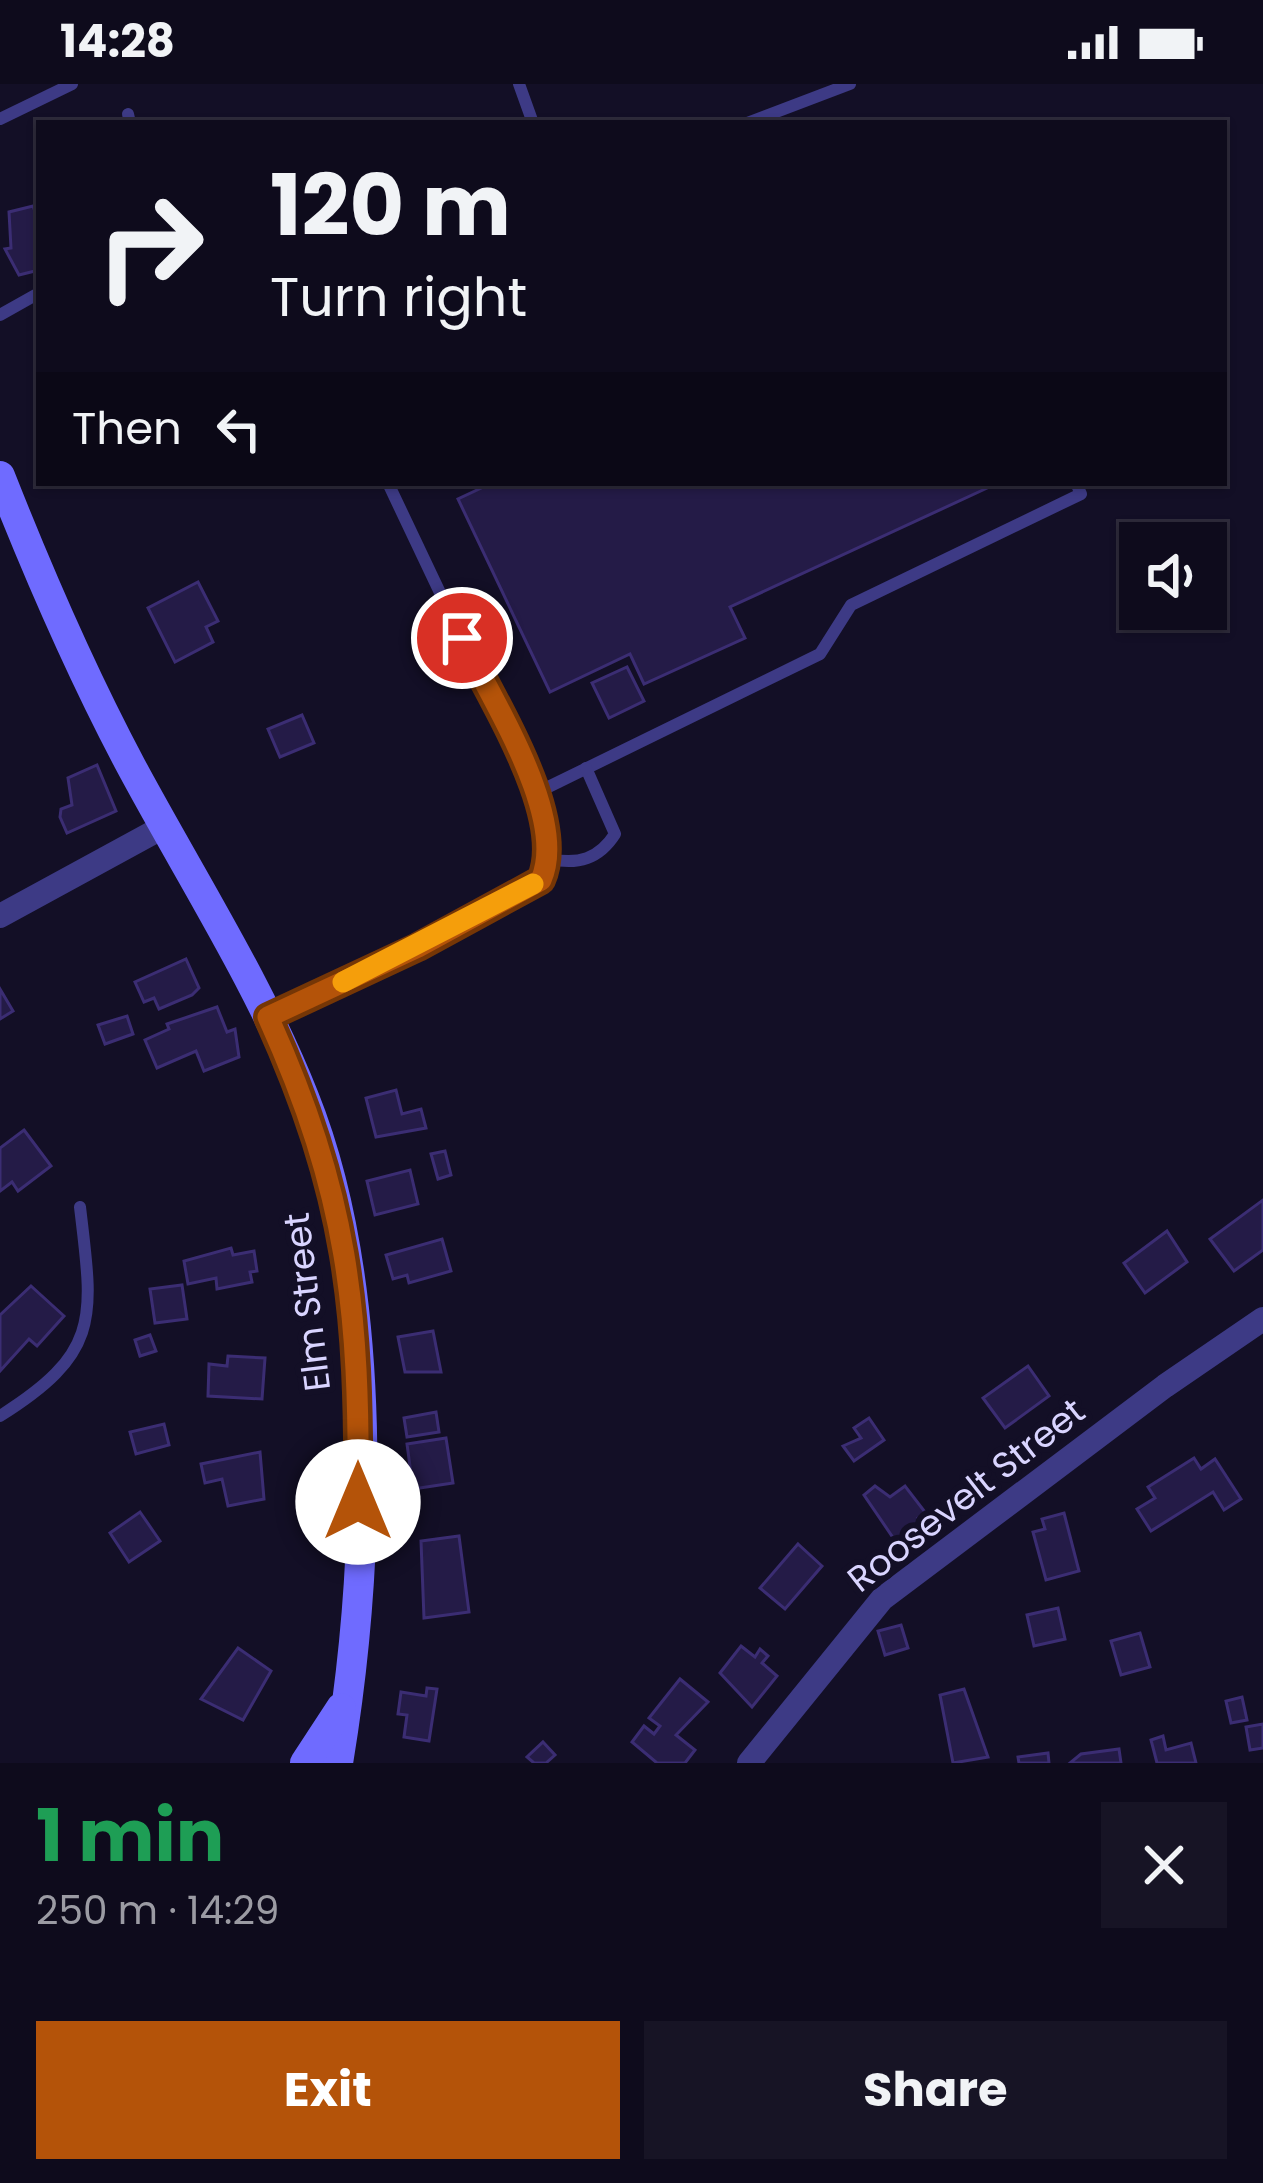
<!DOCTYPE html>
<meta charset="utf-8">
<style>
body{margin:0;font-family:Poppins,sans-serif;background:#171425;color:#f1f3f6;height:100vh;display:flex;flex-direction:column;font-size:45px;white-space:nowrap}
*{box-sizing:border-box;margin:0}
p{font-size:39px;color:#9b9ba3}
.icon{flex:none;width:66px;height:66px;fill:none;stroke:currentColor;stroke-width:2;stroke-linecap:round;stroke-linejoin:round}
.map{position:relative;height:1679px;overflow:hidden}
.sheet{display:flex;flex-direction:column;background:#0e0b1c;flex:1}
.sheet>*{flex:none}
.top-card{position:absolute;left:36px;top:36px;width:1191px;height:366px;border-radius:0px;box-shadow:0 3px 9px #0004,0 0 0 3px #2e2b3b;background:#0e0b1c;color:#f1f3f6;overflow:hidden}
.controls{position:absolute;left:1119px;top:438px;display:grid;gap:24px}
.controls a{display:grid;place-items:center;width:108px;height:108px;border-radius:0px;background:#0e0b1c;box-shadow:0 3px 9px #0004,0 0 0 3px #2e2b3b;font-size:60px}
.pin{position:absolute;display:grid;place-items:center;width:102px;height:102px;color:#fff;margin:-51px;border:6px solid #fff;border-radius:50%;box-shadow:0 3px 12px #0007}
.me{position:absolute;width:132px;margin:-66px;rotate:0deg;stroke-linejoin:round;filter:drop-shadow(0 0 9px #0008)}
.turn{display:flex;align-items:center;gap:42px;height:252px;padding:0 36px;font-size:54px}
.turn .icon{width:156px;height:156px;stroke-width:2.5}
.turn b{display:block;font-size:84px;line-height:102px}
.then{display:flex;align-items:center;height:114px;padding:0 36px;background:#0003;gap:24px;font-size:45px}
.round{display:grid;place-items:center;flex:none;width:126px;height:126px;border-radius:0px;background:#171425}
.headline{display:flex;align-items:center;justify-content:space-between;height:204px;padding:0 36px}
h1{font-size:72px;font-weight:700;line-height:90px;color:#1e9e55}
.primary-button{display:flex;gap:24px;margin-top:auto;padding:24px 36px}
.primary-button a{flex:1;height:138px;border-radius:0px;background:#b45309;color:#fff;font-size:48px;font-weight:700;line-height:138px;text-align:center}
.primary-button a+a{background:#171425;color:#f1f3f6}
.status{display:flex;justify-content:space-between;align-items:center;height:84px;padding:0 60px;background:#0e0b1c;direction:ltr}
.status svg{height:33px;fill:currentColor}
.map>svg:first-child{display:block}
.building{fill:#241b47;stroke:#3b2d73;stroke-width:3}
.lines{fill:none;stroke-linecap:round;stroke-linejoin:round}
.lane{stroke:#3d3a85;stroke-width:12}
.street{stroke:#3d3a85;stroke-width:24}
.secondary{stroke:#6f6bff;stroke-width:30}
.route-casing{stroke:#753606;stroke-width:30}
.route{stroke:#b45309;stroke-width:21}
.slow{stroke:#f59e0b;stroke-width:21}
.labels{text-anchor:middle;dominant-baseline:central;stroke-width:12;stroke-linejoin:round;paint-order:stroke}
.street-label{font-size:36px;fill:#d9d4ff;stroke:#130f26}
</style>
<div class="status"><b>14:28</b><svg viewBox="0 0 49 12"><path d="M0 12V9h3v3zM5 12V6h3v6zM10 12V3h3v9zM15 12V0h3v12zM26 1h20v11H26zM47 4h2v5h-2z"/></svg></div>
<div class="map">
<svg width="1263" height="1679" viewBox="0 0 1263 1679">
<rect width="100%" height="100%" fill="#130f26"/>
<g class="building">
<path d="M 33,122 L 39,138 L 39,186 L 19,191 L 5,165 L 11,164 L 9,128 Z"/>
<path d="M 492,399 L 998,399 L 730,523 L 745,554 L 644,600 L 630,570 L 550,608 L 458,415 Z"/>
<path d="M 198,498 L 218,537 L 206,543 L 213,558 L 175,578 L 148,524 Z"/>
<path d="M 627,583 L 644,617 L 609,634 L 592,599 Z"/>
<path d="M 302,631 L 314,659 L 280,673 L 268,645 Z"/>
<path d="M 97,681 L 116,727 L 67,749 L 60,733 L 61,725 L 72,721 L 68,694 Z"/>
<path d="M 186,875 L 199,904 L 192,911 L 159,925 L 154,914 L 144,918 L 135,898 Z"/>
<path d="M 0,905 L 13,927 L 0,935 Z"/>
<path d="M 217,923 L 227,948 L 235,945 L 239,973 L 204,987 L 196,967 L 157,984 L 145,956 L 169,945 L 167,940 Z"/>
<path d="M 127,932 L 133,950 L 105,960 L 98,941 Z"/>
<path d="M 396,1006 L 402,1030 L 421,1025 L 426,1044 L 376,1053 L 366,1014 Z"/>
<path d="M 24,1046 L 51,1082 L 18,1107 L 12,1098 L 0,1107 L 0,1064 Z"/>
<path d="M 445,1067 L 451,1091 L 438,1095 L 431,1070 Z"/>
<path d="M 410,1086 L 418,1120 L 375,1131 L 367,1097 Z"/>
<path d="M 1263,1116 L 1263,1166 L 1234,1187 L 1210,1155 Z"/>
<path d="M 1167,1147 L 1187,1178 L 1145,1209 L 1124,1179 Z"/>
<path d="M 442,1155 L 451,1187 L 409,1199 L 407,1191 L 393,1195 L 386,1171 Z"/>
<path d="M 231,1164 L 233,1171 L 254,1167 L 257,1187 L 250,1188 L 252,1198 L 217,1205 L 216,1194 L 188,1200 L 184,1177 Z"/>
<path d="M 182,1201 L 187,1235 L 155,1239 L 150,1205 Z"/>
<path d="M 31,1202 L 64,1232 L 37,1262 L 29,1255 L 0,1287 L 0,1231 Z"/>
<path d="M 433,1247 L 441,1288 L 405,1288 L 398,1253 Z"/>
<path d="M 150,1251 L 156,1267 L 140,1272 L 135,1256 Z"/>
<path d="M 228,1272 L 265,1274 L 262,1315 L 208,1312 L 209,1280 L 227,1282 Z"/>
<path d="M 1028,1282 L 1049,1312 L 1005,1344 L 983,1314 Z"/>
<path d="M 436,1328 L 439,1348 L 407,1353 L 404,1334 Z"/>
<path d="M 869,1334 L 884,1356 L 854,1377 L 843,1362 L 861,1354 L 854,1344 Z"/>
<path d="M 164,1340 L 169,1361 L 136,1370 L 130,1348 Z"/>
<path d="M 446,1354 L 453,1399 L 413,1405 L 407,1360 Z"/>
<path d="M 260,1368 L 264,1415 L 228,1422 L 222,1395 L 205,1399 L 201,1380 Z"/>
<path d="M 1194,1374 L 1201,1385 L 1215,1375 L 1241,1415 L 1224,1426 L 1213,1408 L 1151,1447 L 1137,1425 L 1155,1414 L 1148,1403 Z"/>
<path d="M 875,1402 L 890,1413 L 905,1402 L 925,1428 L 918,1434 L 922,1439 L 896,1458 L 864,1411 Z"/>
<path d="M 140,1428 L 160,1457 L 129,1478 L 110,1449 Z"/>
<path d="M 1064,1429 L 1079,1487 L 1046,1496 L 1033,1448 L 1045,1445 L 1042,1435 Z"/>
<path d="M 459,1452 L 469,1528 L 424,1534 L 421,1457 Z"/>
<path d="M 798,1460 L 822,1482 L 785,1525 L 760,1504 Z"/>
<path d="M 1058,1524 L 1065,1555 L 1034,1562 L 1027,1531 Z"/>
<path d="M 901,1541 L 908,1564 L 885,1571 L 878,1547 Z"/>
<path d="M 1140,1549 L 1150,1583 L 1121,1591 L 1111,1557 Z"/>
<path d="M 741,1562 L 755,1573 L 760,1565 L 768,1572 L 762,1579 L 777,1592 L 752,1623 L 720,1589 Z"/>
<path d="M 238,1564 L 271,1587 L 243,1636 L 201,1615 Z"/>
<path d="M 680,1595 L 708,1618 L 676,1651 L 695,1666 L 685,1679 L 657,1679 L 632,1658 L 644,1642 L 654,1650 L 660,1642 L 649,1634 Z"/>
<path d="M 427,1604 L 437,1605 L 429,1657 L 404,1653 L 407,1631 L 398,1630 L 401,1608 L 426,1612 Z"/>
<path d="M 964,1605 L 988,1673 L 953,1679 L 940,1611 Z"/>
<path d="M 1242,1613 L 1247,1636 L 1231,1639 L 1226,1617 Z"/>
<path d="M 1263,1640 L 1263,1664 L 1250,1666 L 1246,1643 Z"/>
<path d="M 1163,1652 L 1166,1666 L 1191,1659 L 1196,1679 L 1157,1679 L 1151,1656 Z"/>
<path d="M 543,1658 L 555,1671 L 546,1679 L 534,1679 L 527,1673 Z"/>
<path d="M 1119,1665 L 1121,1679 L 1070,1679 L 1081,1670 Z"/>
<path d="M 1048,1669 L 1049,1679 L 1019,1679 L 1018,1673 Z"/>
</g>
<g class="lines">
<g class="lane">
<path d="M 519,0 L 533,39"/>
<path d="M 128,30 L 130,39"/>
<path d="M 0,35 L 72,0"/>
<path d="M 747,39 L 850,0"/>
<path d="M 0,231 L 39,209"/>
<path d="M 536,709 L 820,570 L 851,521 L 1081,410 L 1076,399"/>
<path d="M 550,775 C 578,781 599,775 615,750 L 586,684"/>
<path d="M 270,932 L 418,863 L 540,796 L 550,775 L 544,728 L 388,399"/>
<path d="M 0,1332 C 102,1268 93,1233 80,1123"/>
</g>
<g class="street">
<path d="M 0,832 L 165,742"/>
<path d="M 749,1679 L 882,1515 L 1165,1302 L 1263,1235"/>
</g>
<g class="secondary">
<path d="M 0,392 C 39,491 81,588 131,682 C 190,792 258,897 304,1013 C 380,1202 371,1480 338,1679"/>
<path d="M 305,1679 L 341,1624"/>
</g>
</g>
<g class="lines">
<defs>
<path id="route" d="M 358,1418 C 360,1226 348,1110 268,933 L 418,863 L 541,796 C 569,733 490,614 462,554"/>
</defs>
<use href="#route" class="route-casing"/>
<use href="#route" class="route"/>
<path class="slow" d="M 343,898 L 533,800"/>
</g>
<g class="labels">
<g class="street-label">
<text transform="translate(307 1218) rotate(-97)">Elm Street</text>
<text transform="translate(966 1411) rotate(-38)">Roosevelt Street</text>
</g>
</g>
</svg>
<div class="controls">
<a><svg class="icon" aria-label="sound" viewBox="0 0 24 24"><path d="M4 9h4l5-4v14l-5-4H4zM17 9q2 3 0 6"/></svg></a>
</div>
<div class="pin" style="left:462px;top:554px;background:#d93025"><svg class="icon" aria-label="arrive" viewBox="0 0 24 24"><path d="M6 21V4h12l-3 4 3 4H6"/></svg></div>
<svg class="me" style="left:358px;top:1418px" viewBox="-20 -20 40 40"><circle r="19" fill="#fff"/><path d="M0-13L10 11 0 6-10 11z" fill="#b45309"/></svg>
<div class="top-card">
<div class="turn"><svg class="icon" aria-label="right" viewBox="0 0 24 24"><path d="M7 20v-9h11M14 6l5 5-5 5"/></svg><div><b>120 m</b>Turn right</div></div>
<div class="then">Then<svg class="icon" aria-label="left" viewBox="0 0 24 24"><path d="M17 20v-9H6M10 6l-5 5 5 5"/></svg></div>
</div>
</div>
<section class="sheet">
<div class="headline"><div><h1>1 min</h1><p>250 m · 14:29</p></div><a class="round"><svg class="icon" aria-label="close" viewBox="0 0 24 24"><path d="M6 6l12 12M18 6L6 18"/></svg></a></div>
<div class="primary-button"><a>Exit</a><a>Share</a></div>
</section>
